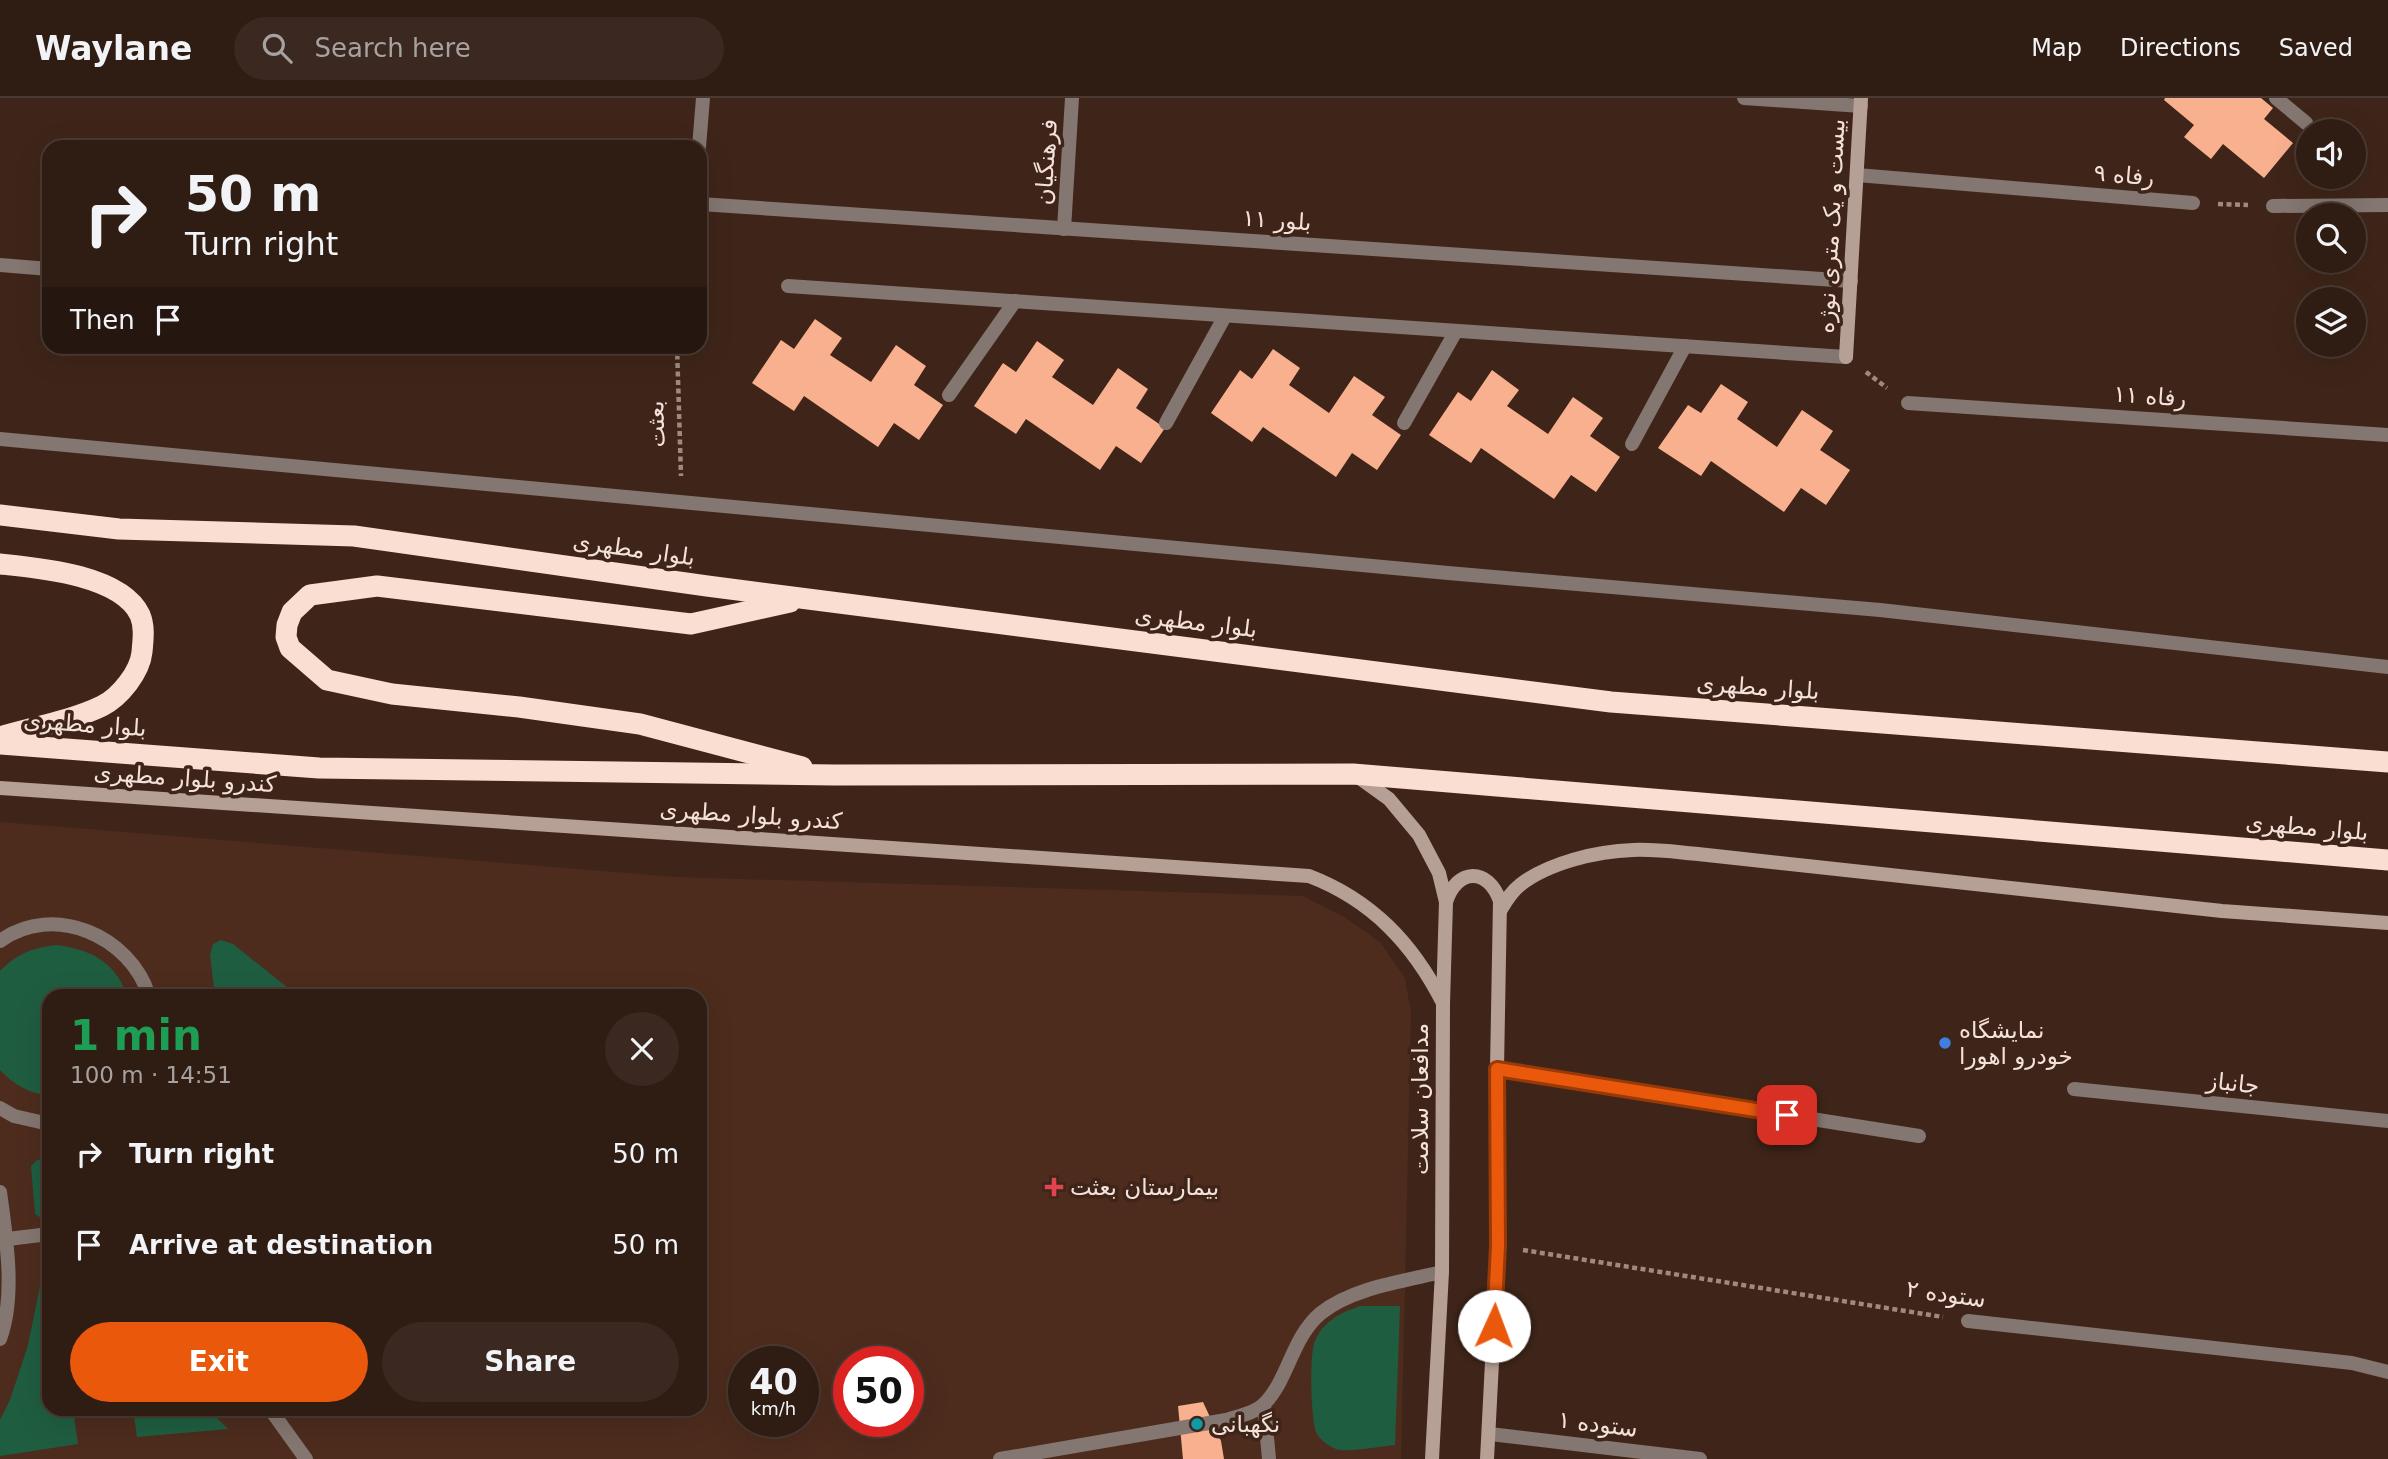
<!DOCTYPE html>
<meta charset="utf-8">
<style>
body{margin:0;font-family:"DejaVu Sans",Vazirmatn,sans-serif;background:#3b2921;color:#f1f3f6;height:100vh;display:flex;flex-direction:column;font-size:26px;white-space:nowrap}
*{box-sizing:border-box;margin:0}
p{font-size:23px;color:#a7a1a0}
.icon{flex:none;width:38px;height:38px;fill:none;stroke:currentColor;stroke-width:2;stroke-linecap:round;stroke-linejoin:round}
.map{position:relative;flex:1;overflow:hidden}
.side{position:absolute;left:42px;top:891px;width:665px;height:427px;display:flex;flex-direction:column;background:#2f1c13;border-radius:21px;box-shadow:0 7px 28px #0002,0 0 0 2px #4a3a33}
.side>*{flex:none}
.hud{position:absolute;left:42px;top:42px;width:665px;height:214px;border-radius:21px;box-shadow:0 7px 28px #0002,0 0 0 2px #4a3a33;background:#2f1c13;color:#f1f3f6;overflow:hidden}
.buttons{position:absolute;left:2296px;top:21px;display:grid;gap:14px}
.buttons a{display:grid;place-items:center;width:70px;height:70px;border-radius:50%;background:#2f1c13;box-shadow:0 7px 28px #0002,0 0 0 2px #4a3a33;font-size:35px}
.speed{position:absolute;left:728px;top:1248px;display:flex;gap:14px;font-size:35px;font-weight:700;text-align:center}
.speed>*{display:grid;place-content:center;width:91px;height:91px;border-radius:50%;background:#2f1c13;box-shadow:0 7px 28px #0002,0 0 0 2px #4a3a33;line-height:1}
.speed small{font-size:18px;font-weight:400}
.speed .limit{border:10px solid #d22;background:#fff;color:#111}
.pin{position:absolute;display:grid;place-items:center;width:60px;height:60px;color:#fff;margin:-30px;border-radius:14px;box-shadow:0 4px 10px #0006}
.me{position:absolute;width:77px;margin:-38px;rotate:2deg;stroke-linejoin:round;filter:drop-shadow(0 0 5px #0008)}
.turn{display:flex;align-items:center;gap:24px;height:147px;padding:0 28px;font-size:32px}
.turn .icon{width:91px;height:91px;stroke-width:2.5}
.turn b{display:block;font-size:49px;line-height:60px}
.then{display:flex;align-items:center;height:66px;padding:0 28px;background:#0003;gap:14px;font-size:26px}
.round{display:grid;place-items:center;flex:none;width:74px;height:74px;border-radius:37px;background:#3b2921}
.head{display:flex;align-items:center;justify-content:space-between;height:119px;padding:0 28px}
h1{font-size:42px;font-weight:600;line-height:52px;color:#1e9e55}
.cta{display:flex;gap:14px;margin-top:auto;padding:14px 28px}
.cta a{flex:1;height:80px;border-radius:42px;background:#ea580c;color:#fff;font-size:28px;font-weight:600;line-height:80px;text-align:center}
.cta a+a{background:#3b2921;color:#f1f3f6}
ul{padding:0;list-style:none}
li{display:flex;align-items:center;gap:21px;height:91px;padding:0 28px}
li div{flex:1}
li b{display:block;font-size:26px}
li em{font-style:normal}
header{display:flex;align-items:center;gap:42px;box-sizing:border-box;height:98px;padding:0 35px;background:#2f1c13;border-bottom:2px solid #4a3a33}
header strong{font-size:33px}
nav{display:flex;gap:38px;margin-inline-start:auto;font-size:24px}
.search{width:490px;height:63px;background:#3b2921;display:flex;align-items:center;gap:18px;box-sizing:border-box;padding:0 24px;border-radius:38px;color:#a7a1a0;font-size:26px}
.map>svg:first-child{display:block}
.built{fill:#4d2c1d;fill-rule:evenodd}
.green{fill:#1f5d40}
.building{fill:#f9b08f}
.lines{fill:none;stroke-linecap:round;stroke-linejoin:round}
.path{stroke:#a08a80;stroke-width:4.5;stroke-dasharray:5 3.5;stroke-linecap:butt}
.lane{stroke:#847670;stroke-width:14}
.street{stroke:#847670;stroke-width:14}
.secondary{stroke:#b69f95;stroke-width:14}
.highway{stroke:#fbded2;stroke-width:21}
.route-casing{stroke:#983908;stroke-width:18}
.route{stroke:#ea580c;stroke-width:12}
.shop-dot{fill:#3f7fe0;stroke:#3f2519;stroke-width:2.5}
.health-dot{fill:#e0444e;stroke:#3f2519;stroke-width:2.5}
.culture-dot{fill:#0f9aa8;stroke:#3f2519;stroke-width:2.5}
.labels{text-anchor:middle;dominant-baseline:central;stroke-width:7;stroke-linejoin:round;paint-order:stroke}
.street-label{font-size:23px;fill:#f4e2da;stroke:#3f2519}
.poi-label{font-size:23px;fill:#f4e2da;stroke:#3f2519;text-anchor:start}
</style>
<header>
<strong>Waylane</strong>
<div class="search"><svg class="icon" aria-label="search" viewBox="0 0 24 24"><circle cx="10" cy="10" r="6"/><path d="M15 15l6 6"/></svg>Search here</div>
<nav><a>Map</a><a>Directions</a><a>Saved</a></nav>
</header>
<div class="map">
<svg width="2388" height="1361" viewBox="0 0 2388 1361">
<rect width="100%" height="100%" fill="#3f2519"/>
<path class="built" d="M 0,724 L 676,779 L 1303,798 L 1344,819 L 1380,844 L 1405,880 L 1411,915 L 1401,1361 L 0,1361 ZM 49,898 L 700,898 L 700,1311 L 49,1311 ZM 744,1264 L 803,1264 L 803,1323 L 744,1323 ZM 849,1264 L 908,1264 L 908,1323 L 849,1323 Z"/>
<g class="green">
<path d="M 221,842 L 233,846 L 298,898 L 215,898 L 210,857 L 213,846 Z"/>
<path d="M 57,847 C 93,852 114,864 128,898 L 49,898 L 49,998 C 29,995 14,987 0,972 L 0,873 C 18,855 32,850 57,847 Z"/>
<path d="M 49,1061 L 49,1119 L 41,1120 L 35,1116 L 31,1068 L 37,1062 Z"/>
<path d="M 48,1149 L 49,1311 L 73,1311 L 78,1346 L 0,1358 L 0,1322 L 10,1302 L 28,1247 Z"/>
<path d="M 1360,1208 L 1400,1208 L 1395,1347 C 1380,1348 1348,1355 1336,1351 C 1327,1347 1320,1342 1316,1334 C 1311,1321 1309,1255 1315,1243 C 1323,1223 1342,1214 1360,1208 Z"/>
<path d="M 133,1311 L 208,1311 L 228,1331 L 137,1339 Z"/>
</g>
<g class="building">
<path d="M 2165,0 L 2261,0 L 2273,10 L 2264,21 L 2293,45 L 2264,80 L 2223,46 L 2211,61 L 2184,39 L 2194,27 L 2164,2 Z"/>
<path d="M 815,221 L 842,240 L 830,257 L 871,284 L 896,247 L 926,268 L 914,287 L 943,307 L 919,342 L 894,325 L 878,349 L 804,298 L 794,313 L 752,285 L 781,242 L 794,251 Z"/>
<path d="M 1037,243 L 1064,262 L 1052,279 L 1093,307 L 1118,270 L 1148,291 L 1136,310 L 1165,330 L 1141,365 L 1116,348 L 1100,372 L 1026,321 L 1016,336 L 974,308 L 1003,265 L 1016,274 Z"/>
<path d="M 1273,251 L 1300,270 L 1289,287 L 1329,315 L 1354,278 L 1385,299 L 1372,317 L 1401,337 L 1377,372 L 1352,355 L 1336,379 L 1263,329 L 1252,344 L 1211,315 L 1240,272 L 1252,281 Z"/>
<path d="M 1492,272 L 1519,292 L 1507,308 L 1548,336 L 1573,299 L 1603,320 L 1590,338 L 1620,359 L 1596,394 L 1571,377 L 1554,401 L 1481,350 L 1471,365 L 1429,337 L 1458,294 L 1471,303 Z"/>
<path d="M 1721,286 L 1748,304 L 1737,321 L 1777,349 L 1802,312 L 1833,333 L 1820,352 L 1850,372 L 1826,407 L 1801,390 L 1784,414 L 1711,363 L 1701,378 L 1658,350 L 1688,307 L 1701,315 Z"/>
<path d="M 1203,1304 L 1221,1343 L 1224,1361 L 1183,1361 L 1178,1308 Z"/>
</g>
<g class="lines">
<g class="path">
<path d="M 2218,106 L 2248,107"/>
<path d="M 677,248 L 681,378"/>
<path d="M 1866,274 L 1887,290"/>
<path d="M 1523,1152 L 1943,1219"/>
</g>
<g class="lane">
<path d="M 0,843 C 53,804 131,838 149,898"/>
<path d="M 0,1010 L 14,1018 L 49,1026"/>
<path d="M 0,1094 C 6,1138 16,1198 0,1241"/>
<path d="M 8,1141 L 49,1136"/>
<path d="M 1264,1307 L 1269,1361"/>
<path d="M 270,1311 L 306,1361"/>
<path d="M 1000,1361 L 1226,1322 C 1238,1318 1256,1315 1265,1305 C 1289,1280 1292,1239 1321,1215 C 1352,1190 1404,1183 1442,1174"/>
</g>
<g class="street">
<path d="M 1744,0 L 1861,8"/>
<path d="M 2276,0 L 2306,25"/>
<path d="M 699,49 L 703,0"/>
<path d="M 1857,77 L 2193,105"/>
<path d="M 700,106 L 1851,183"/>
<path d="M 2273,108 L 2388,107"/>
<path d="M 1064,131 L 1072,0"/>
<path d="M 0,167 L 49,171"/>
<path d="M 788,188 L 1846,259"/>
<path d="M 949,297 L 1015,203"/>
<path d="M 1908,305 L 2388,337"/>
<path d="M 1166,325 L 1225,218"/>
<path d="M 1404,325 L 1456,233"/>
<path d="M 0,341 L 1448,475 L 1880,512 L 2388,569"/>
<path d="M 1632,346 L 1685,248"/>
<path d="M 1497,971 L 1919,1038"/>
<path d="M 2074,991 L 2388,1023"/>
<path d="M 1968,1223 L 2352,1265 L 2388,1274"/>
<path d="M 1490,1336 L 1700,1361"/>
</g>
<g class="secondary">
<path d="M 1846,259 L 1861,0"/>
<path d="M 1357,678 L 1389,701 L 1419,737 L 1439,775 L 1446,804 L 1443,905 L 1442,1174 L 1432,1361"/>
<path d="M 0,690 L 1309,778 C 1372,802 1413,846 1443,905"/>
<path d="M 1446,804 C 1457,770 1488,769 1500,803 L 1497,971 L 1498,1148 L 1487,1361"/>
<path d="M 1500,813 C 1506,803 1511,794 1520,787 C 1548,765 1597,753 1633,752 C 1654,751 1676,754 1698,756 L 2222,813 L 2388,825"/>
</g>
<g class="highway">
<path d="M 0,417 L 119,431 L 354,438 L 707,488 L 1611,604 L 2388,664"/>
<path d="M 0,466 C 39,470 121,477 140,517 C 145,529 143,542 142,554 C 140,574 120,599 102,608 C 71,623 33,629 0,639"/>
<path d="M 790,504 L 691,526 L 377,488 L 310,497 L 292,514 L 287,527 L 286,539 L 290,550 L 327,582 L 392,596 L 519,609 L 640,626 L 802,669"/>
<path d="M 0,646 L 319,670 L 835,677 L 1353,676 L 2388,762"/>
</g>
</g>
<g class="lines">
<defs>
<path id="route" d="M 1494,1228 L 1498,1148 L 1497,971 L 1787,1017"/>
</defs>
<use href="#route" class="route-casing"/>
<use href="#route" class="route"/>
</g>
<circle class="shop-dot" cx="1945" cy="945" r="7"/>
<path class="health-dot" d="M1050.5 1078.5h7v7h7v7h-7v7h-7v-7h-7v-7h7z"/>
<circle class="culture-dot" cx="1197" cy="1326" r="7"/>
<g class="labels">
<g class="street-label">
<text transform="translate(1046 64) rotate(-86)">فرهنگیان</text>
<text transform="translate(2124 77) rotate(5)">رفاه ۹</text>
<text transform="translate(1277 122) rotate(4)">بلور ۱۱</text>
<text transform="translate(1831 128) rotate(-87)">بیست و یک متری نوژه</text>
<text transform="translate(2150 298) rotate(4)">رفاه ۱۱</text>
<text transform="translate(656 326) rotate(-92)">بعثت</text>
<text transform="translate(634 451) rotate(8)">بلوار مطهری</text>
<text transform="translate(1196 524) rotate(7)">بلوار مطهری</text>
<text transform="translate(1758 589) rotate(4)">بلوار مطهری</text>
<text transform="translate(85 626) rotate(4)">بلوار مطهری</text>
<text transform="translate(185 680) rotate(4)">کندرو بلوار مطهری</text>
<text transform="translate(751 717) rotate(4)">کندرو بلوار مطهری</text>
<text transform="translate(2307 729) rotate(5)">بلوار مطهری</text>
<text transform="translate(2233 985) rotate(6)">جانباز</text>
<text transform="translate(1420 1001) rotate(-90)">مدافعان سلامت</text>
<text transform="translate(1946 1196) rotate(8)">ستوده ۲</text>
<text transform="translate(1598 1326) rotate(7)">ستوده ۱</text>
</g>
<g class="poi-label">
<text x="1959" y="932">نمایشگاه<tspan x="1959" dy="26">خودرو اهورا</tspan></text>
<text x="1070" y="1089">بیمارستان بعثت</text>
<text x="1211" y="1326">نگهبانی</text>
</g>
</g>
</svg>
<div class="buttons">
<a><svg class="icon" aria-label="sound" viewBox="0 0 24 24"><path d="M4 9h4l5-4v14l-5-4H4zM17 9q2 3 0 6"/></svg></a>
<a><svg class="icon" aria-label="search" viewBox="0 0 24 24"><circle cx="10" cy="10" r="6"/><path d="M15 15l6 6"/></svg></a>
<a><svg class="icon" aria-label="layers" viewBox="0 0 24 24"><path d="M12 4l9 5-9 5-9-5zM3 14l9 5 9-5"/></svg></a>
</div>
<div class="speed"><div>40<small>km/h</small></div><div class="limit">50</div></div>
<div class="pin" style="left:1787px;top:1017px;background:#d93025"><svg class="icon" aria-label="arrive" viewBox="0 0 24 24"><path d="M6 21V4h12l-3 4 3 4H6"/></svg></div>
<svg class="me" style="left:1494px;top:1228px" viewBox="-20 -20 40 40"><circle r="19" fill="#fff"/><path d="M0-13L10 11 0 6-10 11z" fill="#ea580c"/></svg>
<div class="hud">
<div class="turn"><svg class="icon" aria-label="right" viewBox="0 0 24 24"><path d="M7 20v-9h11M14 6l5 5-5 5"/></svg><div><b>50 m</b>Turn right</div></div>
<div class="then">Then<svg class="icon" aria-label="arrive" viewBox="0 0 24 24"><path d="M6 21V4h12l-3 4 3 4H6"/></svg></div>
</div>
<section class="side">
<div class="head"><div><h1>1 min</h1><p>100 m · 14:51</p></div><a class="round"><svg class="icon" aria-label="close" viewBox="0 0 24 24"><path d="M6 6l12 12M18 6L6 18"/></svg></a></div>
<ul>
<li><svg class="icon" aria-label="right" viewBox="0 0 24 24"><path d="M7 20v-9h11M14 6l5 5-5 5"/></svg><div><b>Turn right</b></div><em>50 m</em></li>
<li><svg class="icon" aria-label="arrive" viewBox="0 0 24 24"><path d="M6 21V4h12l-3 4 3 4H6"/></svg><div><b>Arrive at destination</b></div><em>50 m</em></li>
</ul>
<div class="cta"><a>Exit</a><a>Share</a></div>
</section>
</div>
